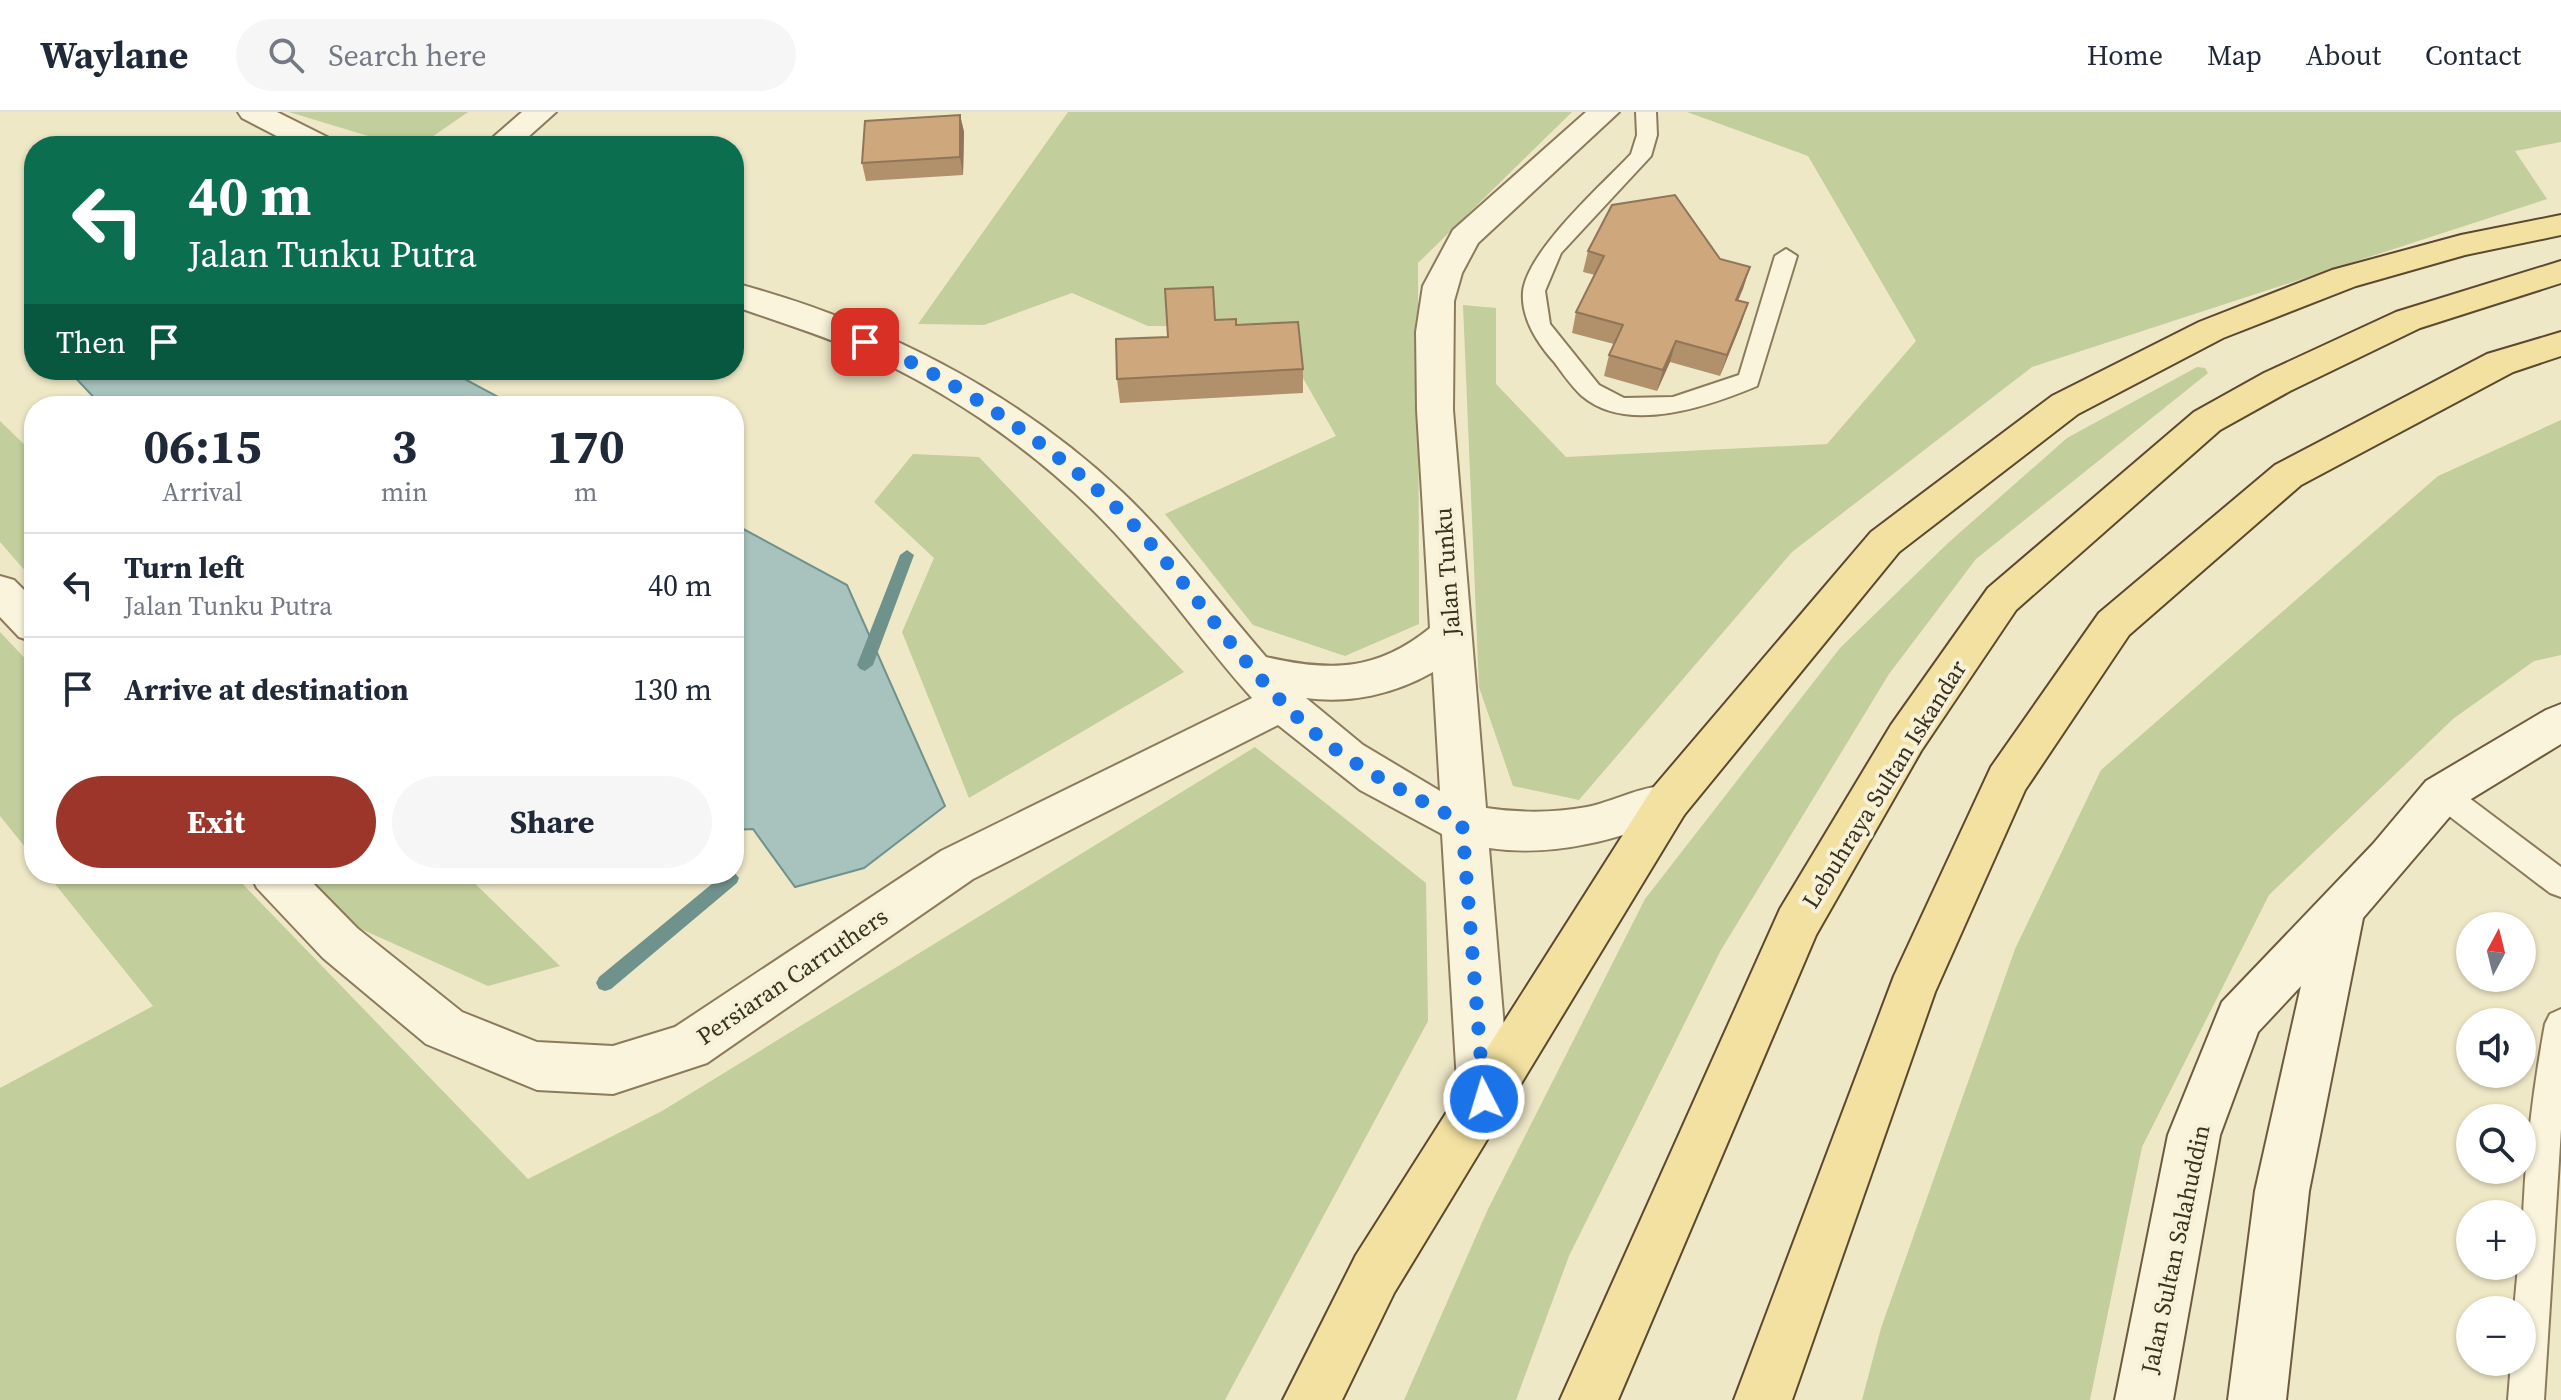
<!DOCTYPE html>
<meta charset="utf-8">
<style>
body{margin:0;font-family:"Source Serif 4",serif;background:#f6f6f7;color:#1f2937;height:100vh;display:flex;flex-direction:column;font-size:30px;white-space:nowrap}
*{box-sizing:border-box;margin:0}
p{font-size:26px;color:#747a83}
.icon{flex:none;width:44px;height:44px;fill:none;stroke:currentColor;stroke-width:2;stroke-linecap:round;stroke-linejoin:round}
.map{position:relative;flex:1;overflow:hidden}
.details{position:absolute;left:24px;top:284px;width:720px;height:488px;display:flex;flex-direction:column;background:#fff;border-radius:32px;box-shadow:0 2px 6px #0004}
.details>*{flex:none}
.top-card{position:absolute;left:24px;top:24px;width:720px;height:244px;border-radius:32px;box-shadow:0 2px 6px #0004;background:#0b6e4f;color:#fff;overflow:hidden}
.needle{width:52px;rotate:7deg}
.controls{position:absolute;left:2456px;top:800px;display:grid;gap:16px}
.controls a{display:grid;place-items:center;width:80px;height:80px;border-radius:50%;background:#fff;box-shadow:0 2px 6px #0004;font-size:40px}
.pin{position:absolute;display:grid;place-items:center;width:68px;height:68px;color:#fff;margin:-34px;border-radius:16px;box-shadow:0 4px 12px #0006}
.me{position:absolute;width:88px;margin:-44px;rotate:355deg;stroke-linejoin:round;filter:drop-shadow(0 0 6px #0008)}
.turn{display:flex;align-items:center;gap:28px;height:168px;padding:0 32px;font-size:36px}
.turn .icon{width:104px;height:104px;stroke-width:2.5}
.turn b{display:block;font-size:56px;line-height:68px}
.then{display:flex;align-items:center;height:76px;padding:0 32px;background:#0003;gap:16px;font-size:30px}
.eta{display:flex;justify-content:space-evenly;align-items:center;height:136px;text-align:center}
.eta b{font-size:48px;font-weight:700;line-height:56px}
.primary-button{display:flex;gap:16px;margin-top:auto;padding:16px 32px}
.primary-button a{flex:1;height:92px;border-radius:48px;background:#9c362b;color:#fff;font-size:32px;font-weight:700;line-height:92px;text-align:center}
.primary-button a+a{background:#f6f6f7;color:#1f2937}
ul{padding:0;list-style:none}
li{display:flex;align-items:center;gap:24px;height:104px;padding:0 32px;border-top:2px solid #e0e1e3}
li div{flex:1}
li b{display:block;font-size:30px}
li em{font-style:normal}
header{display:flex;align-items:center;gap:48px;box-sizing:border-box;height:112px;padding:0 40px;background:#fff;border-bottom:2px solid #e0e1e3}
header strong{font-size:38px}
nav{display:flex;gap:44px;margin-inline-start:auto;font-size:28px}
.search{width:560px;height:72px;background:#f6f6f7;display:flex;align-items:center;gap:20px;box-sizing:border-box;padding:0 28px;border-radius:44px;color:#747a83;font-size:30px}
.map>svg:first-child{display:block}
.green{fill:#c2ce9b}
.water{fill:#a8c3be;stroke:#6f928d;stroke-width:2}
.lines{fill:none;stroke-linecap:round;stroke-linejoin:round}
.stream{fill:#6f928d;fill-rule:evenodd}
.lane-casing{stroke:#8c7a5c;stroke-width:4}
.street-casing{stroke:#8c7a5c;stroke-width:4}
.secondary-casing{stroke:#6e5b3f;stroke-width:4}
.primary-casing{stroke:#5a4830;stroke-width:4}
.lane{fill:#f9f4db;fill-rule:evenodd}
.street{fill:#f9f4db;fill-rule:evenodd}
.secondary{fill:#f9f4db;fill-rule:evenodd}
.primary{fill:#f2e1a0;fill-rule:evenodd}
.wall{fill:#b1906c}
.shaded-wall{fill:#907558}
.building{fill:#cea77d;stroke:#907558;stroke-width:2}
.route{stroke:#1a73e8;stroke-width:14;stroke-dasharray:0 25.2}
.labels{text-anchor:middle;dominant-baseline:central;stroke-width:8;stroke-linejoin:round;paint-order:stroke}
.street-label{font-size:24px;fill:#3c3020;stroke:#f6f1d7}
</style>
<header>
<strong>Waylane</strong>
<div class="search"><svg class="icon" aria-label="search" viewBox="0 0 24 24"><circle cx="10" cy="10" r="6"/><path d="M15 15l6 6"/></svg>Search here</div>
<nav><a>Home</a><a>Map</a><a>About</a><a>Contact</a></nav>
</header>
<div class="map">
<svg width="2561" height="1288" viewBox="0 0 2561 1288">
<rect width="100%" height="100%" fill="#efe8c7"/>
<g class="green">
<path d="M 289,0 L 468,0 L 419,34 L 401,34 Z"/>
<path d="M 1068,0 L 1572,0 L 1418,151 L 1419,512 L 1345,544 L 1253,513 L 1165,402 L 1336,324 L 1274,215 L 1148,214 L 1072,181 L 984,213 L 918,212 Z"/>
<path d="M 1687,0 L 2561,0 L 2561,30 L 2515,39 L 2547,87 L 2032,255 L 1792,440 L 1579,688 L 1513,674 L 1479,575 L 1463,193 L 1496,196 L 1496,272 L 1566,345 L 1827,332 L 1916,229 L 1808,44 Z"/>
<path d="M 2197,255 L 2205,256 L 2208,261 L 1976,447 L 1889,562 L 1721,838 L 1569,1144 L 1516,1288 L 1404,1288 L 1488,1097 L 1645,787 L 1840,536 L 1948,431 L 2067,326 Z"/>
<path d="M 2561,308 L 2561,543 L 2534,549 L 2453,607 L 2269,783 L 2142,1035 L 2090,1288 L 1862,1288 L 1881,1216 L 2015,837 L 2101,658 L 2438,364 Z"/>
<path d="M 0,309 L 34,342 L 34,469 L 0,430 Z"/>
<path d="M 913,342 L 979,345 L 1184,560 L 969,686 L 902,520 L 934,446 L 874,390 Z"/>
<path d="M 0,520 L 34,556 L 34,746 L 0,704 Z"/>
<path d="M 1255,635 L 1426,771 L 1428,909 L 1225,1288 L 0,1288 L 0,976 L 153,894 L 47,762 L 233,762 L 528,1067 L 662,999 Z"/>
<path d="M 289,762 L 465,762 L 560,854 L 488,874 L 323,800 Z"/>
</g>
<g class="water">
<path d="M 68,258 L 448,258 L 515,294 L 102,294 Z"/>
<path d="M 734,412 L 847,473 L 945,694 L 864,756 L 795,775 L 753,717 L 734,718 Z"/>
</g>
<g class="lines">
<g class="stream">
<path d="M 907,438 L 914,443 L 873,553 L 865,559 L 860,557 L 857,553 L 900,443 Z"/>
<path d="M 734,760 L 739,766 L 737,771 L 611,877 L 605,879 L 599,877 L 596,871 L 599,865 L 724,762 L 734,762 Z"/>
</g>
<defs>
<g id="lane">
<path d="M 1636,0 L 1656,0 L 1657,23 L 1651,44 L 1561,141 L 1545,179 L 1550,212 L 1599,273 L 1624,286 L 1673,285 L 1739,263 L 1775,144 L 1786,137 L 1797,144 L 1757,274 C 1709,294 1628,323 1582,284 C 1572,275 1563,262 1555,251 C 1538,232 1521,207 1523,180 C 1527,139 1602,73 1631,42 L 1637,23 Z"/>
<path d="M 2442,670 L 2452,673 L 2561,755 L 2561,785 L 2550,781 L 2432,691 L 2428,682 L 2432,673 Z"/>
<path d="M 2561,897 L 2561,1017 L 2544,1288 L 2508,1288 L 2511,1250 L 2522,1250 L 2522,1198 L 2514,1198 L 2518,1154 L 2522,1154 C 2522,1072 2530,993 2545,912 L 2550,902 Z"/>
</g>
<g id="street">
<path d="M 238,0 L 277,0 L 331,27 L 336,34 L 296,34 L 242,6 Z"/>
<path d="M 522,0 L 556,0 L 518,34 L 483,34 Z"/>
<path d="M 1586,0 L 1619,0 L 1478,131 L 1462,161 L 1454,189 L 1453,298 L 1486,696 C 1519,701 1554,701 1587,695 C 1618,689 1654,666 1684,677 L 1690,690 L 1684,703 C 1619,726 1558,746 1489,736 L 1510,987 L 1502,1004 L 1484,1012 L 1466,1004 L 1458,987 L 1442,722 L 1360,678 L 1278,613 L 973,767 L 707,951 L 613,982 L 537,978 L 426,932 L 323,846 L 257,776 L 250,762 L 304,762 L 357,816 L 462,900 L 537,930 L 613,934 L 675,915 L 941,739 L 1252,586 C 1205,534 1164,474 1116,422 C 1047,347 954,281 860,240 C 819,222 776,209 734,194 L 734,171 C 877,209 1014,278 1122,380 C 1175,430 1218,490 1266,545 C 1331,560 1377,559 1430,516 L 1417,298 L 1416,220 L 1423,174 L 1453,118 ZM 1433,560 L 1440,679 L 1363,633 L 1306,586 C 1350,592 1395,582 1433,560 Z"/>
<path d="M 0,464 L 14,468 L 34,488 L 34,530 L 19,525 L 0,505 Z"/>
</g>
<path id="secondary" d="M 2561,592 L 2561,632 L 2458,695 L 2363,806 L 2309,1079 L 2286,1288 L 2228,1288 L 2255,1079 L 2301,874 L 2258,920 L 2220,1023 L 2173,1288 L 2115,1288 L 2168,1023 L 2222,890 L 2373,732 L 2426,669 L 2546,598 Z"/>
<g id="primary">
<path d="M 2561,103 L 2561,123 L 2465,143 L 2356,174 L 2223,226 L 2078,302 L 1899,440 L 1684,703 L 1394,1181 L 1342,1288 L 1283,1288 L 1356,1143 L 1652,677 L 1871,420 L 2052,284 L 2199,210 L 2332,158 L 2461,123 Z"/>
<path d="M 2561,149 L 2561,171 L 2420,216 L 2290,279 L 2220,318 L 2016,498 L 1921,639 L 1816,823 L 1618,1288 L 1560,1288 L 1780,797 L 1891,613 L 1988,476 L 2194,300 L 2264,261 L 2396,200 Z"/>
<path d="M 2561,220 L 2561,244 L 2513,260 L 2301,373 L 2129,523 L 2025,678 L 1935,880 L 1792,1288 L 1734,1288 L 1894,864 L 1991,655 L 2099,501 L 2275,353 L 2487,242 Z"/>
</g>
</defs>
<use href="#lane" class="lane-casing"/>
<use href="#street" class="street-casing"/>
<use href="#secondary" class="secondary-casing"/>
<use href="#primary" class="primary-casing"/>
<use href="#lane" class="lane"/>
<use href="#street" class="street"/>
<use href="#secondary" class="secondary"/>
<use href="#primary" class="primary"/>
</g>
<g class="wall">
<path d="M 960,3 L 964,20 L 963,63 L 866,69 L 862,51 Z"/>
<path d="M 1588,139 L 1720,147 L 1750,155 L 1738,189 L 1748,191 L 1741,212 L 1720,264 L 1670,250 L 1657,279 L 1604,264 L 1609,243 L 1614,232 L 1572,221 L 1576,200 L 1595,163 L 1583,160 Z"/>
<path d="M 1215,208 L 1236,213 L 1303,257 L 1303,281 L 1120,291 L 1117,267 L 1168,225 Z"/>
</g>
<g class="shaded-wall">
<path d="M 960,3 L 964,20 L 963,63 L 960,45 Z"/>
<path d="M 1750,155 L 1743,177 L 1729,209 L 1736,188 Z"/>
<path d="M 1748,191 L 1741,212 L 1720,264 L 1727,243 Z"/>
<path d="M 1676,229 L 1670,250 L 1657,279 L 1663,258 Z"/>
</g>
<g class="building">
<path d="M 960,3 L 960,45 L 862,51 L 865,9 Z"/>
<path d="M 1675,83 L 1720,147 L 1750,155 L 1736,188 L 1748,191 L 1727,243 L 1676,229 L 1663,258 L 1609,243 L 1623,213 L 1576,200 L 1604,144 L 1588,139 L 1612,93 Z"/>
<path d="M 1213,175 L 1215,208 L 1236,207 L 1236,213 L 1298,210 L 1303,257 L 1117,267 L 1116,227 L 1168,225 L 1165,177 Z"/>
</g>
<g class="lines">
<path class="route" d="M 865,230 C 947,260 1059,339 1121,400 C 1191,470 1241,558 1317,623 C 1360,659 1413,684 1462,710 L 1484,987"/>
</g>
<g class="labels">
<g class="street-label">
<text transform="translate(1447 460) rotate(-94)">Jalan Tunku</text>
<text transform="translate(1884 672) rotate(-58)">Lebuhraya Sultan Iskandar</text>
<text transform="translate(792 864) rotate(-34)">Persiaran Carruthers</text>
<text transform="translate(2175 1137) rotate(-78)">Jalan Sultan Salahuddin</text>
</g>
</g>
</svg>
<div class="controls">
<a><svg class="needle" viewBox="-14 -14 28 28"><path d="M0-13l5 13h-10z" fill="#e53935"/><path d="M0 13l5-13h-10z" fill="#747a83"/></svg></a>
<a><svg class="icon" aria-label="sound" viewBox="0 0 24 24"><path d="M4 9h4l5-4v14l-5-4H4zM17 9q2 3 0 6"/></svg></a>
<a><svg class="icon" aria-label="search" viewBox="0 0 24 24"><circle cx="10" cy="10" r="6"/><path d="M15 15l6 6"/></svg></a>
<a>+</a>
<a>−</a>
</div>
<div class="pin" style="left:865px;top:230px;background:#d93025"><svg class="icon" aria-label="arrive" viewBox="0 0 24 24"><path d="M6 21V4h12l-3 4 3 4H6"/></svg></div>
<svg class="me" style="left:1484px;top:987px" viewBox="-20 -20 40 40"><circle r="17" fill="#1a73e8" stroke="#fff" stroke-width="3"/><path d="M0-11L8 9 0 5-8 9z" fill="#fff"/></svg>
<div class="top-card">
<div class="turn"><svg class="icon" aria-label="left" viewBox="0 0 24 24"><path d="M17 20v-9H6M10 6l-5 5 5 5"/></svg><div><b>40 m</b>Jalan Tunku Putra</div></div>
<div class="then">Then<svg class="icon" aria-label="arrive" viewBox="0 0 24 24"><path d="M6 21V4h12l-3 4 3 4H6"/></svg></div>
</div>
<section class="details">
<div class="eta">
<div><b>06:15</b><p>Arrival</p></div>
<div><b>3</b><p>min</p></div>
<div><b>170</b><p>m</p></div>
</div>
<ul>
<li><svg class="icon" aria-label="left" viewBox="0 0 24 24"><path d="M17 20v-9H6M10 6l-5 5 5 5"/></svg><div><b>Turn left</b><p>Jalan Tunku Putra</p></div><em>40 m</em></li>
<li><svg class="icon" aria-label="arrive" viewBox="0 0 24 24"><path d="M6 21V4h12l-3 4 3 4H6"/></svg><div><b>Arrive at destination</b></div><em>130 m</em></li>
</ul>
<div class="primary-button"><a>Exit</a><a>Share</a></div>
</section>
</div>
